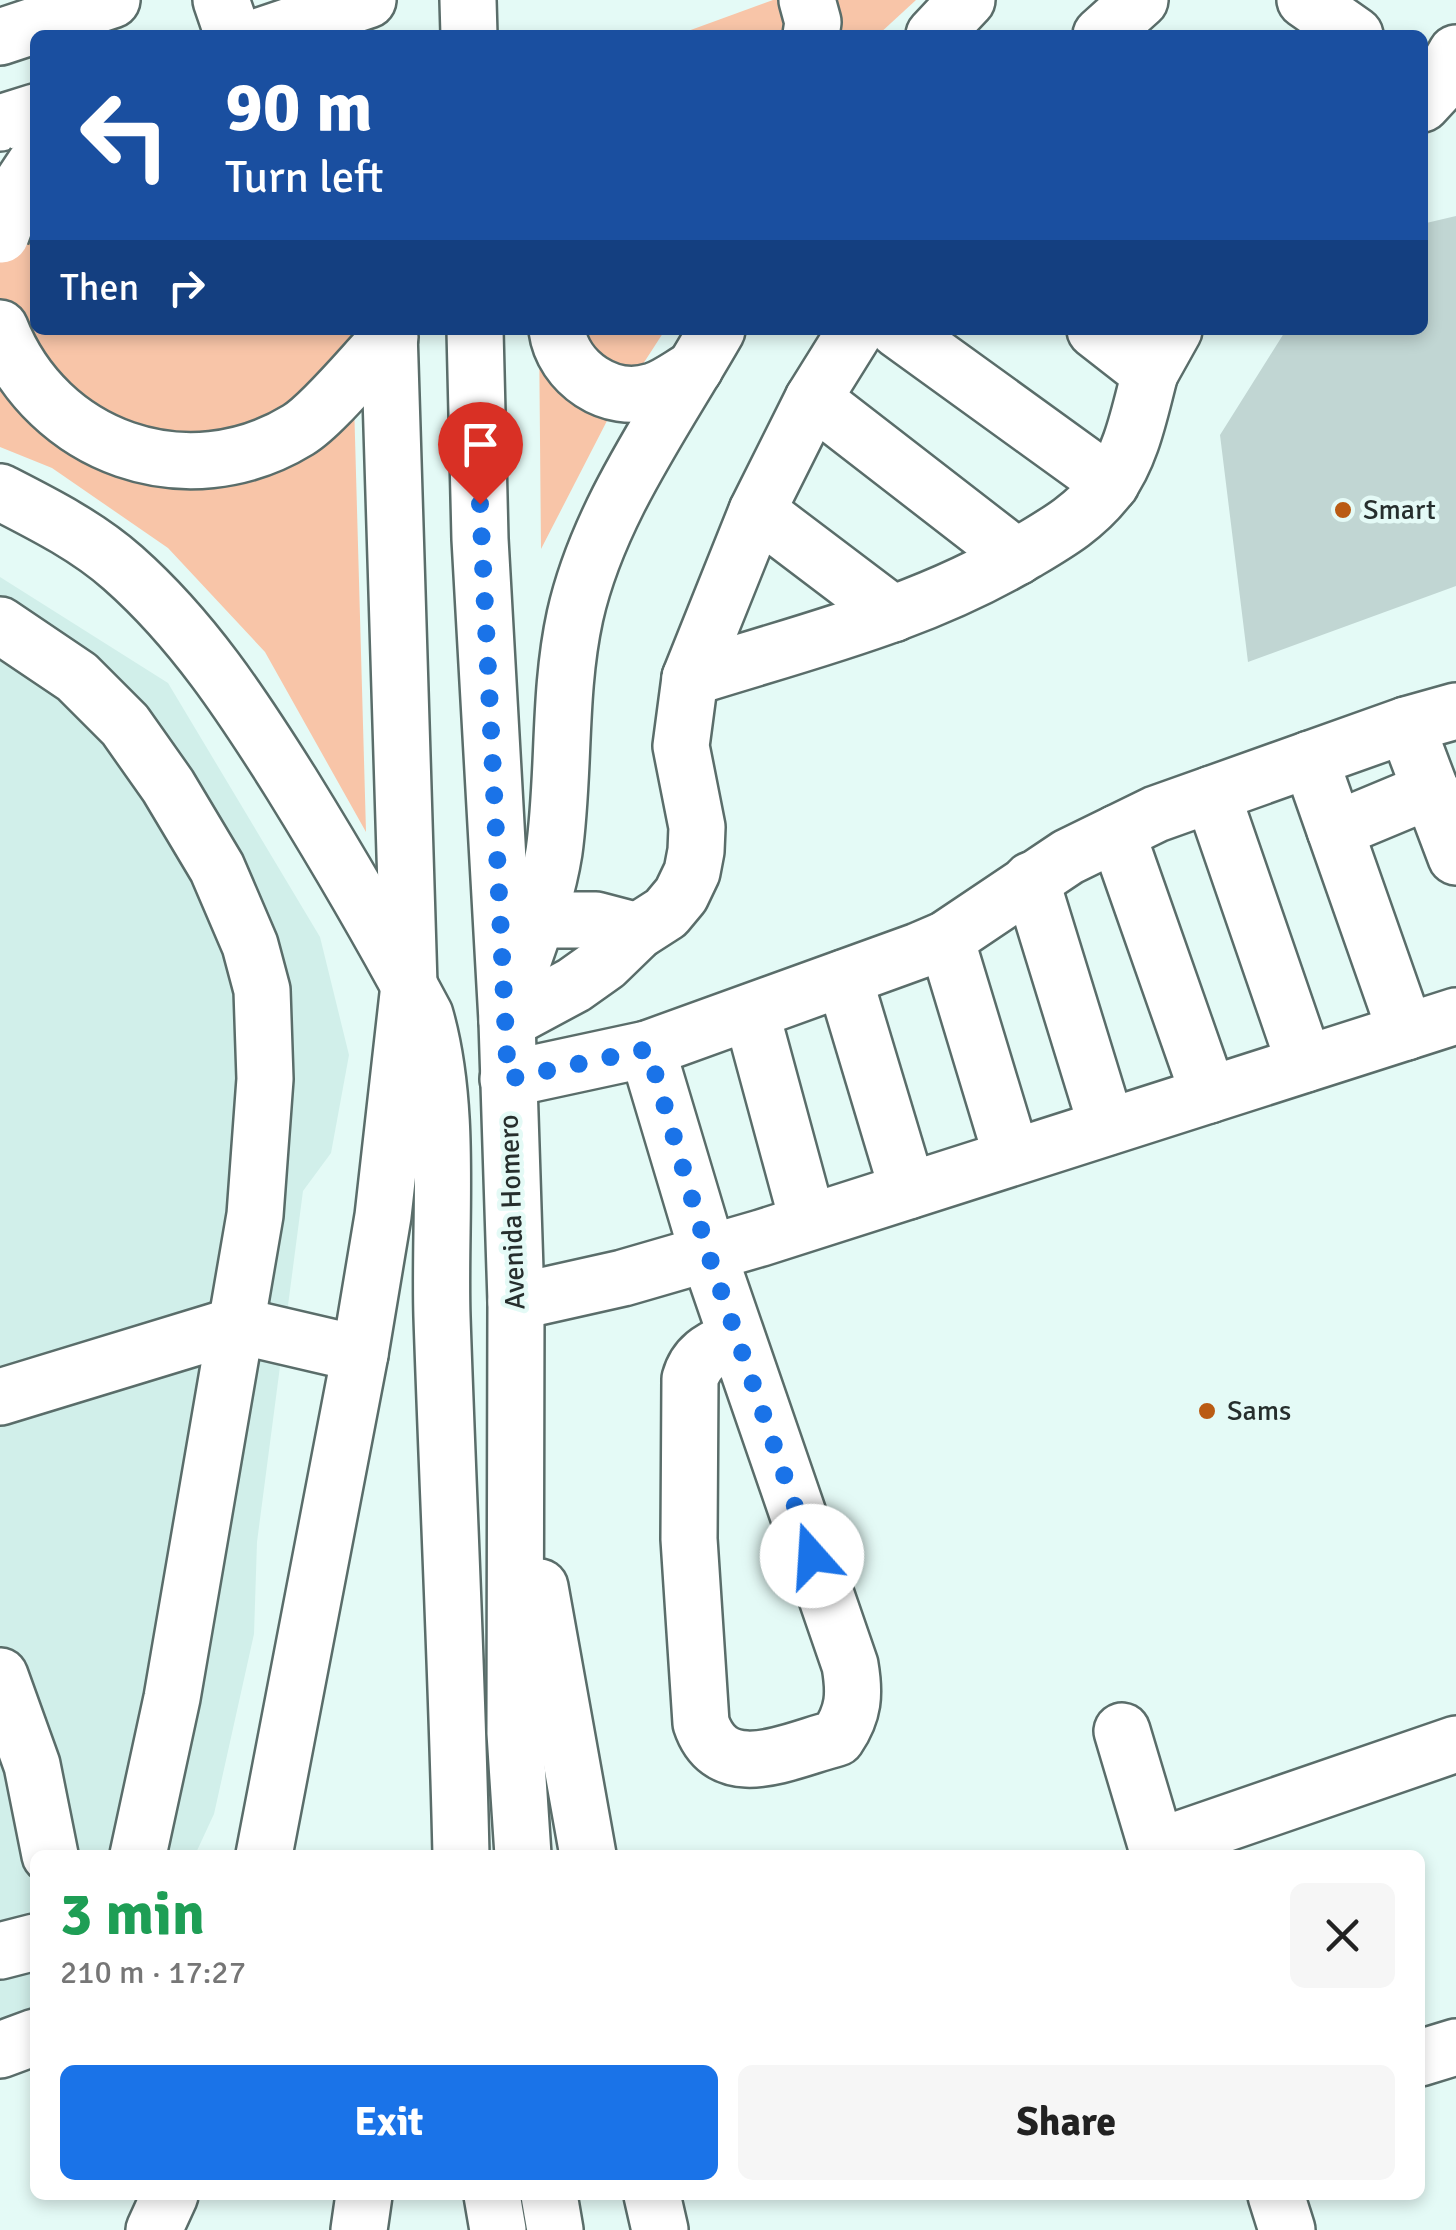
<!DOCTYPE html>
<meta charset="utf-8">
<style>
body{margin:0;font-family:Signika,sans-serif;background:#f6f6f6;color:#222;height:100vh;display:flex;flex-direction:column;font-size:38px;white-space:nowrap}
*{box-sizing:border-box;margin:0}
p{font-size:32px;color:#767676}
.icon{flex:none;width:55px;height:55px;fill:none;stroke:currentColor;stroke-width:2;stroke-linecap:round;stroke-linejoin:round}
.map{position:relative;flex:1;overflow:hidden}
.sheet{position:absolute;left:30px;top:1850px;width:1395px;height:350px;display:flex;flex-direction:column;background:#fff;border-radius:15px;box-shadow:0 5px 15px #0003}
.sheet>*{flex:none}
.guide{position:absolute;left:30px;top:30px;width:1398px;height:305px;border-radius:15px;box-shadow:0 5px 15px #0003;background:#1a4fa0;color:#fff;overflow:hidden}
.pin{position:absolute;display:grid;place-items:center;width:85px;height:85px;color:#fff;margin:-102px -42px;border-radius:50% 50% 50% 0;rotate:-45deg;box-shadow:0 0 10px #0007}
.pin .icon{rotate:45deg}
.me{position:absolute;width:110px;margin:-55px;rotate:341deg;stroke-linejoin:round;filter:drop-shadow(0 0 8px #0008)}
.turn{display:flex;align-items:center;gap:35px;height:210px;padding:0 30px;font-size:45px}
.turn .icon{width:130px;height:130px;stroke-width:2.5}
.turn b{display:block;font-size:70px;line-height:85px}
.then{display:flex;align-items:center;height:95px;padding:0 30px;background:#0003;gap:20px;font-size:38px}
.round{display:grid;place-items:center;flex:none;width:105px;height:105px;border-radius:15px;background:#f6f6f6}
.overview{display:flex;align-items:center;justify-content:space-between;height:170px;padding:0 30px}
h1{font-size:60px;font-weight:800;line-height:75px;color:#1e9e55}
.action{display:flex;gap:20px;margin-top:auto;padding:20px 30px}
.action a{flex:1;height:115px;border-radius:15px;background:#1a73e8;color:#fff;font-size:40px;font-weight:800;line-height:115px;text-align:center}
.action a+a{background:#f6f6f6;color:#222}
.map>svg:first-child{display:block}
.built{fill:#d1efea}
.green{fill:#f8c5a8}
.building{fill:#c1d6d3}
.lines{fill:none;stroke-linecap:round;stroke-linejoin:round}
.minor-casing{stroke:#5a6d6a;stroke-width:60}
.major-casing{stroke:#5a6d6a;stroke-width:60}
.highway-casing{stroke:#5a6d6a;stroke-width:60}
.minor{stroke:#fff;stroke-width:55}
.major{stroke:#fff;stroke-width:55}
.highway{stroke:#fff;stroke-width:55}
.major-bridge-casing{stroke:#5a6d6a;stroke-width:60;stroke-linecap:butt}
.major-bridge{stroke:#fff;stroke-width:55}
.route{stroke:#1a73e8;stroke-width:18;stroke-dasharray:0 32.4}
.poi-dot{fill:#ba5b13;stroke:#e4faf6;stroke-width:4}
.labels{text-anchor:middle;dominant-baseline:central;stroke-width:9;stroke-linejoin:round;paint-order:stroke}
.poi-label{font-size:28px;fill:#262e2d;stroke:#e4faf6;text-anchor:start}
.street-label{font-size:28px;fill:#262e2d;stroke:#e4faf6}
</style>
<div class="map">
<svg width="1456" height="2230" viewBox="0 0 1456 2230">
<rect width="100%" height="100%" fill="#e4faf6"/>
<path class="built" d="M 0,577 L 168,683 L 320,937 L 349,1055 L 331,1153 L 303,1191 L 257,1542 L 254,1634 L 214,1814 L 195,1855 L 35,1855 L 35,2011 L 0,2028 Z"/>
<g class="green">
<path d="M 773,0 L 916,0 L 878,35 L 677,35 Z"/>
<path d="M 35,229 L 35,330 L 352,330 L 366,832 L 265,652 L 168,548 L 52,468 L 0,447 L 0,239 Z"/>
<path d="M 539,330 L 665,330 L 610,415 L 541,549 Z"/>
</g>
<path class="building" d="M 1456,216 L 1456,586 L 1248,662 L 1220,435 L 1286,330 L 1422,330 L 1422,224 Z"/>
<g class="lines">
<defs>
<g id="minor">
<path d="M 1305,0 L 1355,35"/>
<path d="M 1101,35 L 1140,0"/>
<path d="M 1422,104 L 1435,90 L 1456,53"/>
<path d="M 898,330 L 1111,484"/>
<path d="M 1150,373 L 1174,330"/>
<path d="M 813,399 L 1017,557"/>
<path d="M 757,511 L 893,614"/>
<path d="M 0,625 L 77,677 L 125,725 L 168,786 L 217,868 L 250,945 L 262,990 L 265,1079 L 255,1215 L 172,1698 L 138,1855"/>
<path d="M 690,678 C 804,642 922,614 1025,552 C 1057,533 1085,517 1108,487 C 1132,455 1140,410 1150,373 L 1095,330"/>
<path d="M 1406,725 L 1456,857"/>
<path d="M 1310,759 L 1406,1032"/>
<path d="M 1212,794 L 1305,1064"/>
<path d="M 1335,830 L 1431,790"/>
<path d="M 1117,833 L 1209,1095"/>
<path d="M 1031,880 L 1107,1127"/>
<path d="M 537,920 L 596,920 L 638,931"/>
<path d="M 946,939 L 1012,1157"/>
<path d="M 844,978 L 908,1191"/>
<path d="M 751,1012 L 808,1222"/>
<path d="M 507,1021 L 574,985 L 605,963 L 638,931 L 666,913 L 681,895 L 692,872 L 696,851 L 697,827 L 681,746 L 690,678 L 757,511 L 813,399 L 856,330"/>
<path d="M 647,1049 L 708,1253 L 850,1665 C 855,1694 854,1713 837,1738 C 790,1750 722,1786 701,1723 L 689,1539 L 690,1379 C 697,1354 715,1348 737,1337"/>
<path d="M 508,1079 L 647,1049 L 918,951 L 946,939 L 1068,857 L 1156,814 L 1406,725 L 1456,711"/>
<path d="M 516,1302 L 623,1278 L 761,1238 L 1456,1016"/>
<path d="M 0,1397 L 236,1325 L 360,1354"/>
<path d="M 0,1676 L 32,1765 L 50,1855"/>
<path d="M 1122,1731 L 1159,1855"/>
<path d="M 1157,1847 L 1456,1744"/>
<path d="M 0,1951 L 35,1942"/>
<path d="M 0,2050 L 35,2037"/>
<path d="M 1420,2058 L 1456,2047"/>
<path d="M 1276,2195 L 1287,2230"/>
</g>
<g id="major">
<path d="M 221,0 L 233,35"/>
<path d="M 468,0 L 469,35"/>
<path d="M 807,0 L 813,22 L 811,35"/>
<path d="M 263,35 L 368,0"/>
<path d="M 934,35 L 967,0"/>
<path d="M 0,37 L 112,0"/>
<path d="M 0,123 L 35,112"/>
<path d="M 0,328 C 47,448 187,498 298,430 C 323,415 367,360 390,337"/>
<path d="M 475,330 L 480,539 L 507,1021 L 516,1302 L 515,1733 L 523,1855"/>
<path d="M 557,330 C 563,373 610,405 653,391 C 667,387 682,375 695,368"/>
<path d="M 0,492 C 43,514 87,536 123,568 C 193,630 242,705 291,783 C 338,859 383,936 425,1015 C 452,1108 439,1220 442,1317 C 448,1496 457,1675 461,1855"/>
<path d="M 515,983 C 530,940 547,897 554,852 C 565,773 558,694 575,616 C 598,513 665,421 717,330"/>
<path d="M 540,1587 L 588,1855"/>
<path d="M 264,1855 L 360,1354 L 383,1216 L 409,985 L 389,330"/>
<path d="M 492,2195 L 498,2230"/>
<path d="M 549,2195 L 555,2230"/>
<path d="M 652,2195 L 660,2230"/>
<path d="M 154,2230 L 170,2195"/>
</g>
<path id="highway" d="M 359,2230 L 364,2195"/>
</defs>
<use href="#minor" class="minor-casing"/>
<use href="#major" class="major-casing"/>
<use href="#highway" class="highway-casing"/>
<use href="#minor" class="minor"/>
<use href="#major" class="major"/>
<use href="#highway" class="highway"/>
<defs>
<path id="major-bridge" d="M 1,235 L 17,191 L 35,164"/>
</defs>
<use href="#major-bridge" class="major-bridge-casing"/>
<use href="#major-bridge" class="major-bridge"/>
</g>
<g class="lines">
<path class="route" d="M 480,504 L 508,1079 L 648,1049 L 708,1253 L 812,1556"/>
</g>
<g class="poi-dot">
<circle cx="1343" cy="510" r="10"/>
<circle cx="1207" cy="1411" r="10"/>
</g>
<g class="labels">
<g class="poi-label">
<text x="1363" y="510">Smart</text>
<text x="1227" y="1411">Sams</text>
</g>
<g class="street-label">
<text transform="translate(512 1212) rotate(-92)">Avenida Homero</text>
</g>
</g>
</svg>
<div class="pin" style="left:480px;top:504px;background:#d93025"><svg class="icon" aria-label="arrive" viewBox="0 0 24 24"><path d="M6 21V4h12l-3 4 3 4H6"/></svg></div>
<svg class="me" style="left:812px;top:1556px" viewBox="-20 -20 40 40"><circle r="19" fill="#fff"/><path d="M0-13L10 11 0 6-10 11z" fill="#1a73e8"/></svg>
<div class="guide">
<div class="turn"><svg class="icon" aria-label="left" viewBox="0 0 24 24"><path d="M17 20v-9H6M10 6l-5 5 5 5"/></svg><div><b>90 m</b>Turn left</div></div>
<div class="then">Then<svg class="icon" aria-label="right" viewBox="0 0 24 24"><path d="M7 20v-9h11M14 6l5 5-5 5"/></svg></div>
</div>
<section class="sheet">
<div class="overview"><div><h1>3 min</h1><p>210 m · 17:27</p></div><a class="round"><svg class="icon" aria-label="close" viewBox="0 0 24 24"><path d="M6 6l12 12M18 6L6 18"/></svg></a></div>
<div class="action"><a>Exit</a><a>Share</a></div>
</section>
</div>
